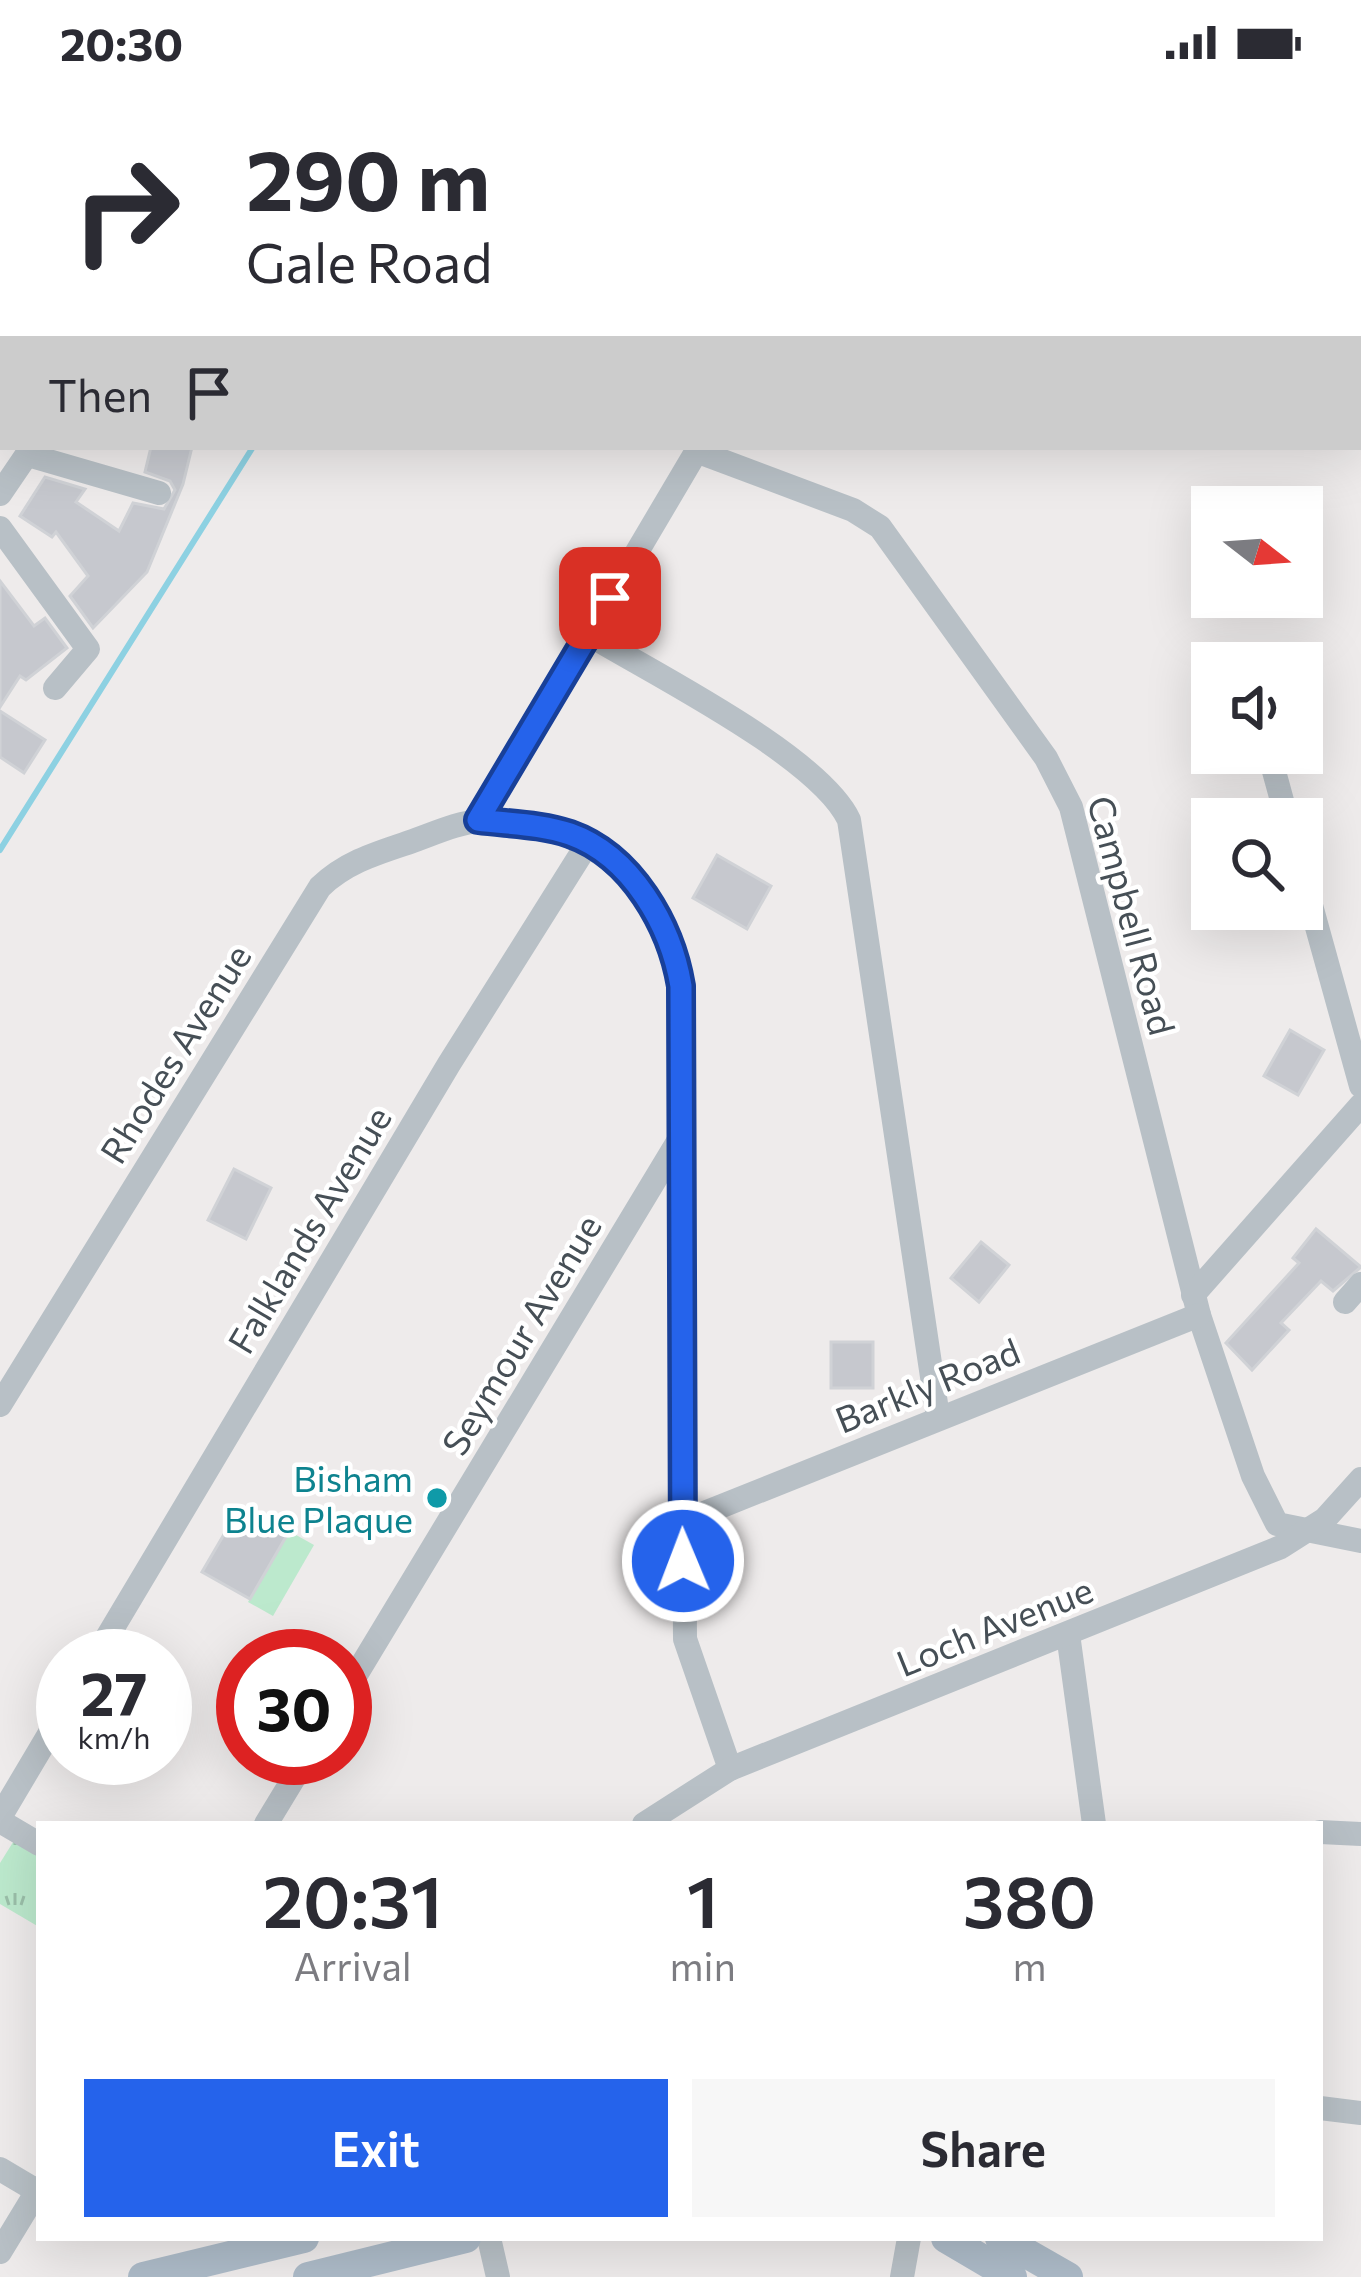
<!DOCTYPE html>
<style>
body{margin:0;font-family:Commissioner,sans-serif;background:#f7f7f7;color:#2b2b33;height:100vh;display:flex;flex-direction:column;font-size:45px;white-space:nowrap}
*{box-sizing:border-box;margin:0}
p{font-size:39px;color:#7c7c81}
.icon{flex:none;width:66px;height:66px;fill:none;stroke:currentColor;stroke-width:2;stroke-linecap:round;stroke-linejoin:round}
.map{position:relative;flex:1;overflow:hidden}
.panel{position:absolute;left:36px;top:1737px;width:1287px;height:420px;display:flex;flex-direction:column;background:#fff;border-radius:0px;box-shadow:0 12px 48px #0002}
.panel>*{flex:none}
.top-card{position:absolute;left:0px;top:0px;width:1362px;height:366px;box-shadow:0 12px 48px #0002;background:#fff;color:#2b2b33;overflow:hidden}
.needle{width:78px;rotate:107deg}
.controls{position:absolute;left:1191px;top:402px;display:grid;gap:24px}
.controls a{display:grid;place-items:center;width:132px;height:132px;border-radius:0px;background:#fff;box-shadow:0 12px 48px #0002;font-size:60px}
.speed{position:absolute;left:36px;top:1545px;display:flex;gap:24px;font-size:60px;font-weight:700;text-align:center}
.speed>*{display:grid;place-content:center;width:156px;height:156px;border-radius:50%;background:#fff;box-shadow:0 12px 48px #0002;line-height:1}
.speed small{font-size:30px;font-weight:400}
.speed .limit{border:18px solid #d22;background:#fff;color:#111}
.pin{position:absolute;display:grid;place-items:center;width:102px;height:102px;color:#fff;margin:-51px;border-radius:24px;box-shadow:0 6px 18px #0006}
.me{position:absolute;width:132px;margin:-66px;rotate:359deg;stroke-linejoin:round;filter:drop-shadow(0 0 9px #0008)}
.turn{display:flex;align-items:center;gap:42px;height:252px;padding:0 48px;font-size:54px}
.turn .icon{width:156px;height:156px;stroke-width:2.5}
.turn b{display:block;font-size:84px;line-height:102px}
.then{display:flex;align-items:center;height:114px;padding:0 48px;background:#0003;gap:24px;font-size:45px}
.eta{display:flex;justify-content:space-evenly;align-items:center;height:204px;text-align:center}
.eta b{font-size:72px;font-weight:600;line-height:84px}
.primary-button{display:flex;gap:24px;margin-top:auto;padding:24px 48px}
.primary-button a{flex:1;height:138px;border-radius:0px;background:#2563eb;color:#fff;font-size:48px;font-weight:600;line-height:138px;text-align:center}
.primary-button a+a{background:#f7f7f7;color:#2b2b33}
.status{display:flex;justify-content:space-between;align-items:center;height:84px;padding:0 60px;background:#fff;direction:ltr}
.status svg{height:33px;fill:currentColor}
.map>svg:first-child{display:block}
.grass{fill:url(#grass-tufts)}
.pitch{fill:#bce9cd}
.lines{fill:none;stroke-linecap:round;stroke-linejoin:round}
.stream{stroke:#8dd1e2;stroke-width:6}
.building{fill:#c6c8ce;stroke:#d0d2d6;stroke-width:3}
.minor{stroke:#b8c0c6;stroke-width:24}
.major{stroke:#adbbc8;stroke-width:30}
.route-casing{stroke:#184099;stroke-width:30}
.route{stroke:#2563eb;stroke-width:21}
.culture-dot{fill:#0f9aa8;stroke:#fff;stroke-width:4.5}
.labels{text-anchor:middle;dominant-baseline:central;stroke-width:9;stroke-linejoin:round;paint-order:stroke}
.street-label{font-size:36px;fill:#464f56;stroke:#fff}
.culture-label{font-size:36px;fill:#0d838f;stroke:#fff;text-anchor:end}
</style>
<div class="status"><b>20:30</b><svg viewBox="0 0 49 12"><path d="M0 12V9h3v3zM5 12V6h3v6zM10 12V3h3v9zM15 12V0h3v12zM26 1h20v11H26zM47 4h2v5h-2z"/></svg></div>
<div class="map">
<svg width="1361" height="2193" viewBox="0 0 1361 2193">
<defs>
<pattern id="grass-tufts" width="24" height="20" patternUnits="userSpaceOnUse" patternTransform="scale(3)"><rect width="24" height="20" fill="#bce9cd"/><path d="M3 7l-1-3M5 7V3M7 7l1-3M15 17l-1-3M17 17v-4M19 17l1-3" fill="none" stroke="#9bbfa9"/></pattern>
</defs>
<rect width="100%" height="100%" fill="#eeebeb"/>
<path class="grass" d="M 15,1755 L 39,1770 L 39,1843 L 0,1820 L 0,1779 Z"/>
<path class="pitch" d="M 289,1447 L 314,1461 L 273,1532 L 248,1518 Z"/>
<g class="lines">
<g class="stream">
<path d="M 504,3 L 506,0"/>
<path d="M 0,766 L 253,363"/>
</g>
</g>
<g class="building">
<path d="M 151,363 L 192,363 L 183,400 L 147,488 L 93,544 L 70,512 L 88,492 L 56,448 L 52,453 L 20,432 L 45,393 L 85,405 L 76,418 L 119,447 L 133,419 L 164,425 L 175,406 L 170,397 L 145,388 Z"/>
<path d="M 0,497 L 34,542 L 45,534 L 67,564 L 26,596 L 20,592 L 0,623 Z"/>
<path d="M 0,627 L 45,656 L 24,689 L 0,673 Z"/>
<path d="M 717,771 L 771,802 L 747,845 L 693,814 Z"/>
<path d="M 1290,946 L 1324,966 L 1298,1011 L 1264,992 Z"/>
<path d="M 234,1085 L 271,1104 L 246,1155 L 208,1136 Z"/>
<path d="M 1316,1145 L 1361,1183 L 1333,1207 L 1321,1197 L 1281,1239 L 1289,1246 L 1252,1286 L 1226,1259 L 1299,1179 L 1293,1174 Z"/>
<path d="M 981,1158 L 1009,1181 L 979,1218 L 951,1194 Z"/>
<rect x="831" y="1258" width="42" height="46"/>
<path d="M 240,1423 L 287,1451 L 250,1515 L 202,1488 Z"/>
</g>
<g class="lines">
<g class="minor">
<path d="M 269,0 L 274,3"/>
<path d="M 1263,0 L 1264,3"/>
<path d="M 129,3 L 131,0"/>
<path d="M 923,3 L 925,0"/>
<path d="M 0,199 L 3,195"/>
<path d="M 1359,223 L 1361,229"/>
<path d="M 696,367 L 853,426 L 880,443 L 1046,674 L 1071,723 L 1199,1231 L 1253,1392 L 1277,1440 L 1361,1457"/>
<path d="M 28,371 L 159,409"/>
<path d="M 0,410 L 32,363"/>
<path d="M 0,444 L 88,565 L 55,604"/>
<path d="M 588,550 C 652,589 819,672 849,736 L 938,1333"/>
<path d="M 1269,669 L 1287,735"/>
<path d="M 478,737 L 699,363"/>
<path d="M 1302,789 L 1361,1002"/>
<path d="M 1193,1211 L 1361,1021"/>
<path d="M 1345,1218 L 1361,1200"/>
<path d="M 0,1321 L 320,803 C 346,778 377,769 410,758 C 431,751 458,738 481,737 C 586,734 664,799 681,902 L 685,1555 L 730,1685"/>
<path d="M 682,1438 L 1199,1231"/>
<path d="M 1068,1550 L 1094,1740"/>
<path d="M 96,1572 L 449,980 L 588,759"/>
<path d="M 345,1609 L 682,1051"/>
<path d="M 0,1733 L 63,1627"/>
<path d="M 0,1737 L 39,1760"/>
<path d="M 266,1740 L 306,1674"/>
<path d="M 644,1740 L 730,1685 L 1281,1463 L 1325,1435 L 1361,1395"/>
<path d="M 1320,1748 L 1361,1750"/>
<path d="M 1320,2024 L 1361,2029"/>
<path d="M 0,2085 L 37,2107"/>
<path d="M 489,2154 L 498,2193"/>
<path d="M 0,2168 L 39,2104"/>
<path d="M 902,2193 L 909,2154"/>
</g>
<g class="major">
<path d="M 90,3 L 92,0"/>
<path d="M 151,3 L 153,0"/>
<path d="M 0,141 L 3,137"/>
<path d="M 0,228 L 3,224"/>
<path d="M 946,2154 L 1012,2193"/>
<path d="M 1000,2154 L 1068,2193"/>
<path d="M 143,2193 L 304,2154"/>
<path d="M 308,2193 L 466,2154"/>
</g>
</g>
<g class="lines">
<defs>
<path id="route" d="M 610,514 L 478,736 C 508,740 541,740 570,750 C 632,772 671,842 681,902 L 683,1477"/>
</defs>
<use href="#route" class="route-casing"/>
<use href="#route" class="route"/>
</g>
<circle class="culture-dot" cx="437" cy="1414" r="12"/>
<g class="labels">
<g class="street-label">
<text transform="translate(1133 831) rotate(75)">Campbell Road</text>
<text transform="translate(174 969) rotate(-58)">Rhodes Avenue</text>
<text transform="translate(308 1145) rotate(-59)">Falklands Avenue</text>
<text transform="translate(520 1250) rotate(-59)">Seymour Avenue</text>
<text transform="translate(927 1300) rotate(-22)">Barkly Road</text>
<text transform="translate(994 1541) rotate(-22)">Loch Avenue</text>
</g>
<g class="culture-label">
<text x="413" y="1393">Bisham<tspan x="413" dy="41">Blue Plaque</tspan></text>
</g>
</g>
</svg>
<div class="controls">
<a><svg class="needle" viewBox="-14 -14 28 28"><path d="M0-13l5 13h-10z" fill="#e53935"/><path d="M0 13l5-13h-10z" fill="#7c7c81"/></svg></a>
<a><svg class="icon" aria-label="sound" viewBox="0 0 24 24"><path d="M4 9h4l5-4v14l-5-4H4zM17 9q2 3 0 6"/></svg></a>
<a><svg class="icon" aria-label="search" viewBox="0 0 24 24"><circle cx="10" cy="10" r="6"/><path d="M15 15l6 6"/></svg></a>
</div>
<div class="speed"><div>27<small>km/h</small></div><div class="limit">30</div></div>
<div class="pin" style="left:610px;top:514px;background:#d93025"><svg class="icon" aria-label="arrive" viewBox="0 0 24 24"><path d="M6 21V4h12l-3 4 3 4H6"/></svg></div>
<svg class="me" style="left:683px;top:1477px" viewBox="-20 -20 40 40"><circle r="17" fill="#2563eb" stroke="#fff" stroke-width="3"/><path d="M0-11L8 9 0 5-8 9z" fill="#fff"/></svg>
<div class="top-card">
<div class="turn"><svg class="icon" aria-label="right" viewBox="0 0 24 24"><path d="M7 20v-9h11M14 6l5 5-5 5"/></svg><div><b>290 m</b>Gale Road</div></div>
<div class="then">Then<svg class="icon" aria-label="arrive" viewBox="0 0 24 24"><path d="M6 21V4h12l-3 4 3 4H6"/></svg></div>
</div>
<section class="panel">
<div class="eta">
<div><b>20:31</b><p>Arrival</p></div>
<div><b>1</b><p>min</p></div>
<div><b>380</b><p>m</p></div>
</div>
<div class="primary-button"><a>Exit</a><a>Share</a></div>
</section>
</div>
